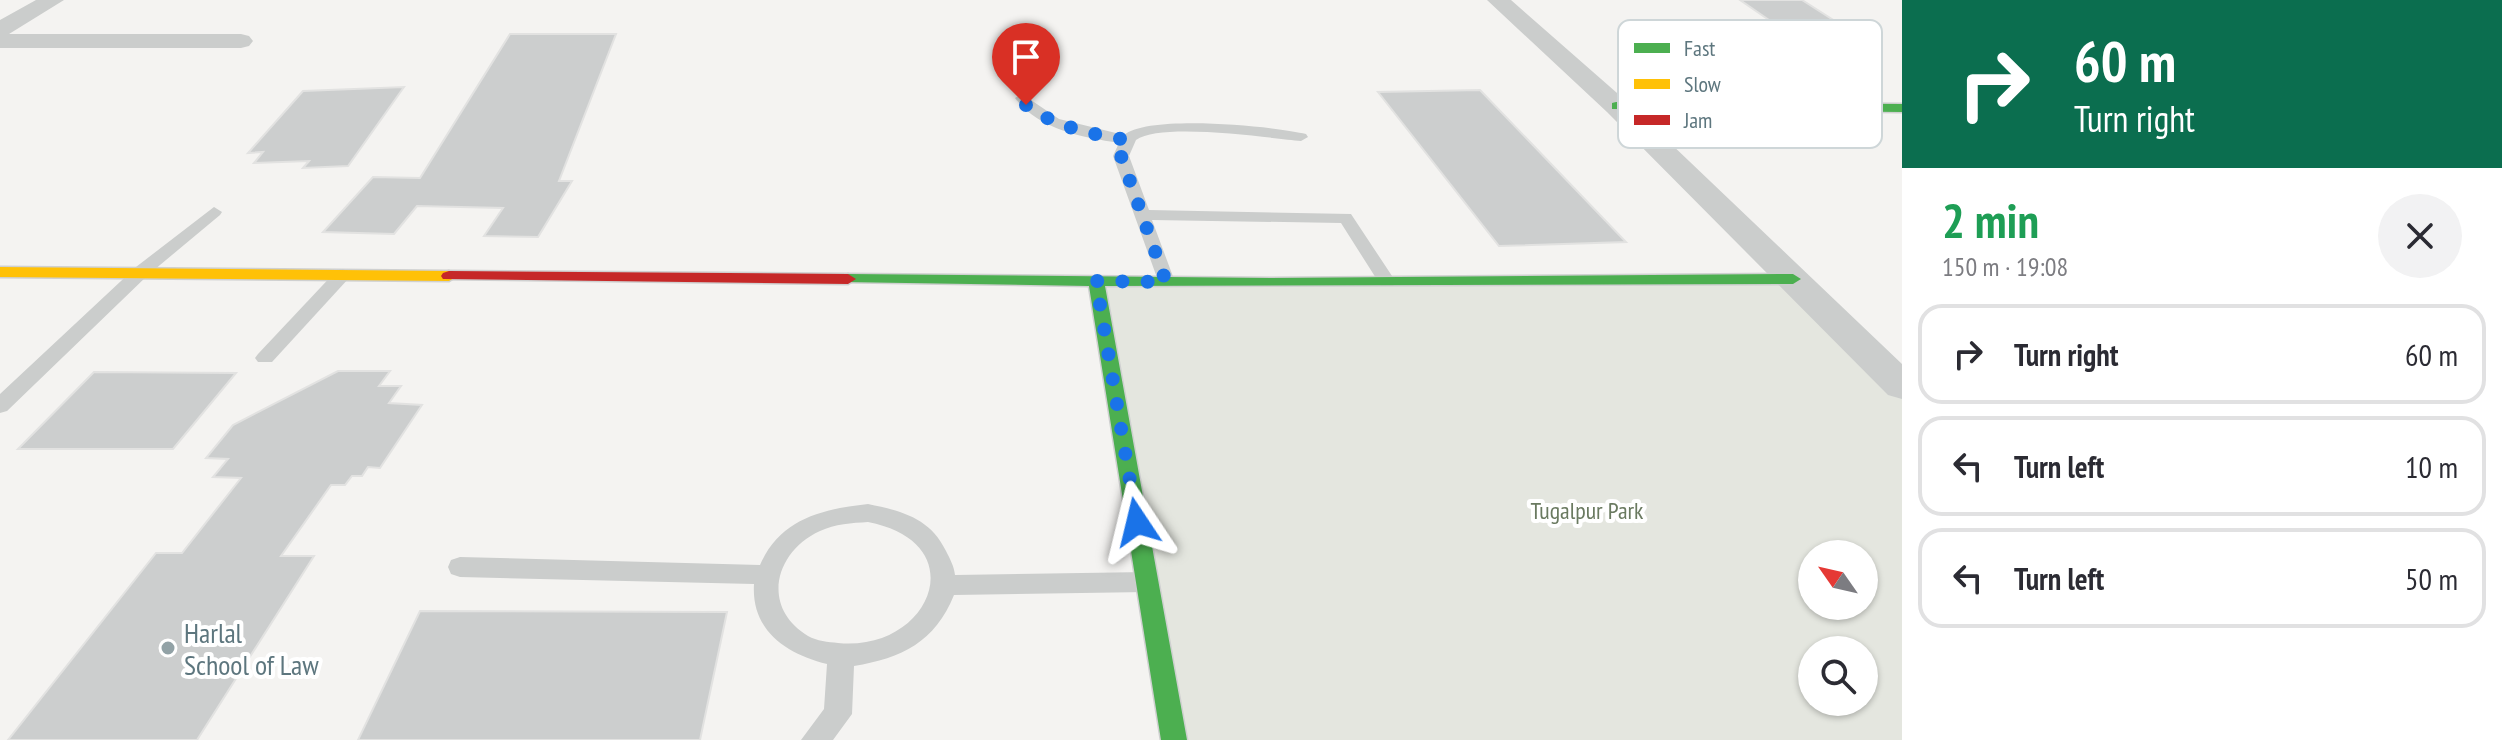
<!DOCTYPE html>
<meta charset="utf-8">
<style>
body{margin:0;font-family:"PT Sans Narrow",sans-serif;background:#f2f2f3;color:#2b2b33;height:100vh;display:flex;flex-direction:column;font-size:30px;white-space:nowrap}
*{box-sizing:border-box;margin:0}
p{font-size:26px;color:#7c7c81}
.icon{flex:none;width:44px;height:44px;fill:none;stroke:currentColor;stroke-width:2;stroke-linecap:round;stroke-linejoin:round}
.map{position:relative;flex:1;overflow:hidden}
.drawer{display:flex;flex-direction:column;background:#fff;width:600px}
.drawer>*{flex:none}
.top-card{background:#0b6e4f;color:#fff;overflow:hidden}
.needle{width:52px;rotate:304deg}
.fabs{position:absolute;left:1798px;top:540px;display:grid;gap:16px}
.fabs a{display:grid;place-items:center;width:80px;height:80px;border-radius:50%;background:#fff;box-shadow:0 2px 6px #0004;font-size:40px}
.pin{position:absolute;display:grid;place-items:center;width:68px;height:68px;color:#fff;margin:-82px -34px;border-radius:50% 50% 50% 0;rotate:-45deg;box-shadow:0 0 8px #0007}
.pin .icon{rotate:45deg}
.me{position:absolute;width:88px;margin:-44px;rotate:350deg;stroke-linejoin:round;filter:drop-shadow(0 0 6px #0008)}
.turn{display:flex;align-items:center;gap:28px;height:168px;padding:0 40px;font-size:36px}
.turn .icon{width:104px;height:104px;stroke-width:2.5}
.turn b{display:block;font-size:56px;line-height:68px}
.round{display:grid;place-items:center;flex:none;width:84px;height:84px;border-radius:42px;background:#f2f2f3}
.headline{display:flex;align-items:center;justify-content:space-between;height:136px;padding:0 40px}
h1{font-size:48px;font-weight:800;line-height:60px;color:#1e9e55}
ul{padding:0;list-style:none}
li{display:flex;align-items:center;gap:24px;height:100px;margin:0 16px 12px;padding:0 24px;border:4px solid #e1e1e2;border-radius:24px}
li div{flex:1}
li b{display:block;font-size:30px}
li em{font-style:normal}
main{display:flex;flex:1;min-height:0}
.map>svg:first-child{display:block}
.green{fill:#e4e6df;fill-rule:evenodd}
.building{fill:#cccece;stroke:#e2e2e1;stroke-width:2}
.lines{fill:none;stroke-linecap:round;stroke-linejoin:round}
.fast-casing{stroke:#cfd0d0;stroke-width:3}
.slow-casing{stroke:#cfd0d0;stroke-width:3}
.jam-casing{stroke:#cfd0d0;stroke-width:3}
.lane{fill:#cbcdcc;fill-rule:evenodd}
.street{fill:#cbcdcc;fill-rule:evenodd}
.fast{fill:#4caf50;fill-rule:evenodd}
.slow{fill:#ffc107;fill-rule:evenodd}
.jam{fill:#c62828;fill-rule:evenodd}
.route{stroke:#1a73e8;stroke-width:14;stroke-dasharray:0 25.2}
.poi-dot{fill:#92a2a6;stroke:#fff;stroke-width:3}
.labels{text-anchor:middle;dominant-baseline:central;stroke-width:8;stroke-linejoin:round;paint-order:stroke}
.park-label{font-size:24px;fill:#6a7a60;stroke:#fff}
.near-poi-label{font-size:28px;fill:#5d767e;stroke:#fff;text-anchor:start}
.key{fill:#fff;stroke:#ced6d8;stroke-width:2}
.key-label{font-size:22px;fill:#5d767e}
</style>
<main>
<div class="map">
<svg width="1902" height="740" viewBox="0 0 1902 740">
<rect width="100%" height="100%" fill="#f4f3f1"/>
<path class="green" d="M 1793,279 L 1902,386 L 1902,740 L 1174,740 L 1096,281 ZM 1812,554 L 1864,554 L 1864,606 L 1812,606 ZM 1812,650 L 1864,650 L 1864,702 L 1812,702 Z"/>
<g class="building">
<path d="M 1740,0 L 1802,0 L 1877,48 L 1808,47 Z"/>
<path d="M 510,34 L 616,34 L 559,181 L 572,181 L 538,237 L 484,236 L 503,208 L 417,206 L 394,234 L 323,232 L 373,177 L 420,178 Z"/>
<path d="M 404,87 L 348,166 L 303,168 L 309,161 L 254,163 L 263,152 L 248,153 L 303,91 Z"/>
<path d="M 1480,90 L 1626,242 L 1499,246 L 1378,92 Z"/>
<path d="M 338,371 L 390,371 L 379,386 L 401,386 L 389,403 L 422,405 L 380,468 L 368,467 L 362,476 L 352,476 L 345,485 L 331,485 L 281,556 L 314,556 L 197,740 L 8,740 L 156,553 L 182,553 L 241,478 L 213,477 L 228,459 L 206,458 L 233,425 Z"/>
<path d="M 94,372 L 236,373 L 173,449 L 18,449 Z"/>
<path d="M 420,611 L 727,612 L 700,740 L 358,740 Z"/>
</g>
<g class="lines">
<defs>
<g id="fast">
<path d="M 1616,102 L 1902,104 L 1902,112 L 1612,109 L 1612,103 Z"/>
<path d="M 848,274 L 1271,278 L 1793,274 L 1801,279 L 1793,284 L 1105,286 L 1187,740 L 1161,740 L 1089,286 L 842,282 L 840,279 Z"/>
</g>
<path id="slow" d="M 0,267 L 449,271 L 457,276 L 449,281 L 0,277 Z"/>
<path id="jam" d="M 449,271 L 848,274 L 856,279 L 848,284 L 443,279 L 441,276 L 443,273 Z"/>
</defs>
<use href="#fast" class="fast-casing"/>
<use href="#slow" class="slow-casing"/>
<use href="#jam" class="jam-casing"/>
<g class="lane">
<path d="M 1022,94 L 1059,119 L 1124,135 C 1149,114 1273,126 1306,134 L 1308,137 L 1301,141 C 1267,138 1162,122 1136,140 L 1129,156 L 1149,210 L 1351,214 L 1396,282 L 1393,286 L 1381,286 L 1341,223 L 1152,220 L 1175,282 L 1172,286 L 1160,286 L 1113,156 L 1119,143 C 1082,137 1039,130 1015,98 Z"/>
<path d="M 214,207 L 222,212 L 220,215 L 148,275 L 7,411 L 0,413 L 0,394 L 136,267 Z"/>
<path d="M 343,269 L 352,274 L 349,278 L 272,362 L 258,362 L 255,358 L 258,354 L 337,270 Z"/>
<path d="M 868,504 C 902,511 930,518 946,551 C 950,559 954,566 955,575 L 1147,572 L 1156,575 L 1159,582 L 1156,589 L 1147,592 L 954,595 C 935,642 902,658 854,666 L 852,714 L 833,740 L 801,740 L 824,709 L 827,664 C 787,654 751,631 754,584 L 460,577 L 451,574 L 448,567 L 451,560 L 460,557 L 760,565 C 780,519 822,509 868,504 ZM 868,522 C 976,543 930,652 838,643 C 828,642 817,641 808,636 C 761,608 774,552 820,531 C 835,524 852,523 868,522 Z"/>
</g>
<g class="street">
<path d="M 36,0 L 64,0 L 9,34 L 241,34 L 249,36 L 253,41 L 249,46 L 241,48 L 0,48 L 0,20 Z"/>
<path d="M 1487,0 L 1511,0 L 1625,100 L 1902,364 L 1902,399 L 1888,395 L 1607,112 Z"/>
</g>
<use href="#fast" class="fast"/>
<use href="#slow" class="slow"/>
<use href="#jam" class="jam"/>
</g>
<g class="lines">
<path class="route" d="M 1026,105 C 1055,127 1092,134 1127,140 L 1121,156 L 1166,282 L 1096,281 L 1137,522"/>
</g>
<circle class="poi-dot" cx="168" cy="648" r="8"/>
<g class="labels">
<g class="park-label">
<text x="1587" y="510">Tugalpur Park</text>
</g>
<g class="near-poi-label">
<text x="184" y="632">Harlal<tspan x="184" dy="32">School of Law</tspan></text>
</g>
</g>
<rect x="1618" y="20" width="264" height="128" rx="12" class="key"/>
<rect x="1634" y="43" width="36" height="10" fill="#4caf50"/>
<rect x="1634" y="79" width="36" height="10" fill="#ffc107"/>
<rect x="1634" y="115" width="36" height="10" fill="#c62828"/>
<g class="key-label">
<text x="1684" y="56">Fast</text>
<text x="1684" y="92">Slow</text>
<text x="1684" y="128">Jam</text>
</g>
</svg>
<div class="fabs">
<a><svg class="needle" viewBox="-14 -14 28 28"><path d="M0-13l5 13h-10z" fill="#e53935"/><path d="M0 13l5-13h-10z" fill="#7c7c81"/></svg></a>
<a><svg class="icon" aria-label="search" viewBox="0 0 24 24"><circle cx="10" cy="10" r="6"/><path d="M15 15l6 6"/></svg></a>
</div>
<div class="pin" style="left:1026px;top:105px;background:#d93025"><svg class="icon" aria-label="arrive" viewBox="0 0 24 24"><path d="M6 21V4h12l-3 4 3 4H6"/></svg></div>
<svg class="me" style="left:1137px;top:522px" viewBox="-20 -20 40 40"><path d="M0-17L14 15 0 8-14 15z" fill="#1a73e8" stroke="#fff" stroke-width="4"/></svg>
</div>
<section class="drawer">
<div class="top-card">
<div class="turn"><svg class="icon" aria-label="right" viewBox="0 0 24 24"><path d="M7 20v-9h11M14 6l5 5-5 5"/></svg><div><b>60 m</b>Turn right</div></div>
</div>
<div class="headline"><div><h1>2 min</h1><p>150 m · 19:08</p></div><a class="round"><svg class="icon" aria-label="close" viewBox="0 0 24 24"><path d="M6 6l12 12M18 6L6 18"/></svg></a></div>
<ul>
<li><svg class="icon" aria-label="right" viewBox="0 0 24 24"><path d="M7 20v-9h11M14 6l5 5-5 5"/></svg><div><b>Turn right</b></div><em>60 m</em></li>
<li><svg class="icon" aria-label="left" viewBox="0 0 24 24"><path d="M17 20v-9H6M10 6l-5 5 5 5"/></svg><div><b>Turn left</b></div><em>10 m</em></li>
<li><svg class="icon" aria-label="left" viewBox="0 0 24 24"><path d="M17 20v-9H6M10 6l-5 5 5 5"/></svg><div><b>Turn left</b></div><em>50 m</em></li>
</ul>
</section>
</main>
